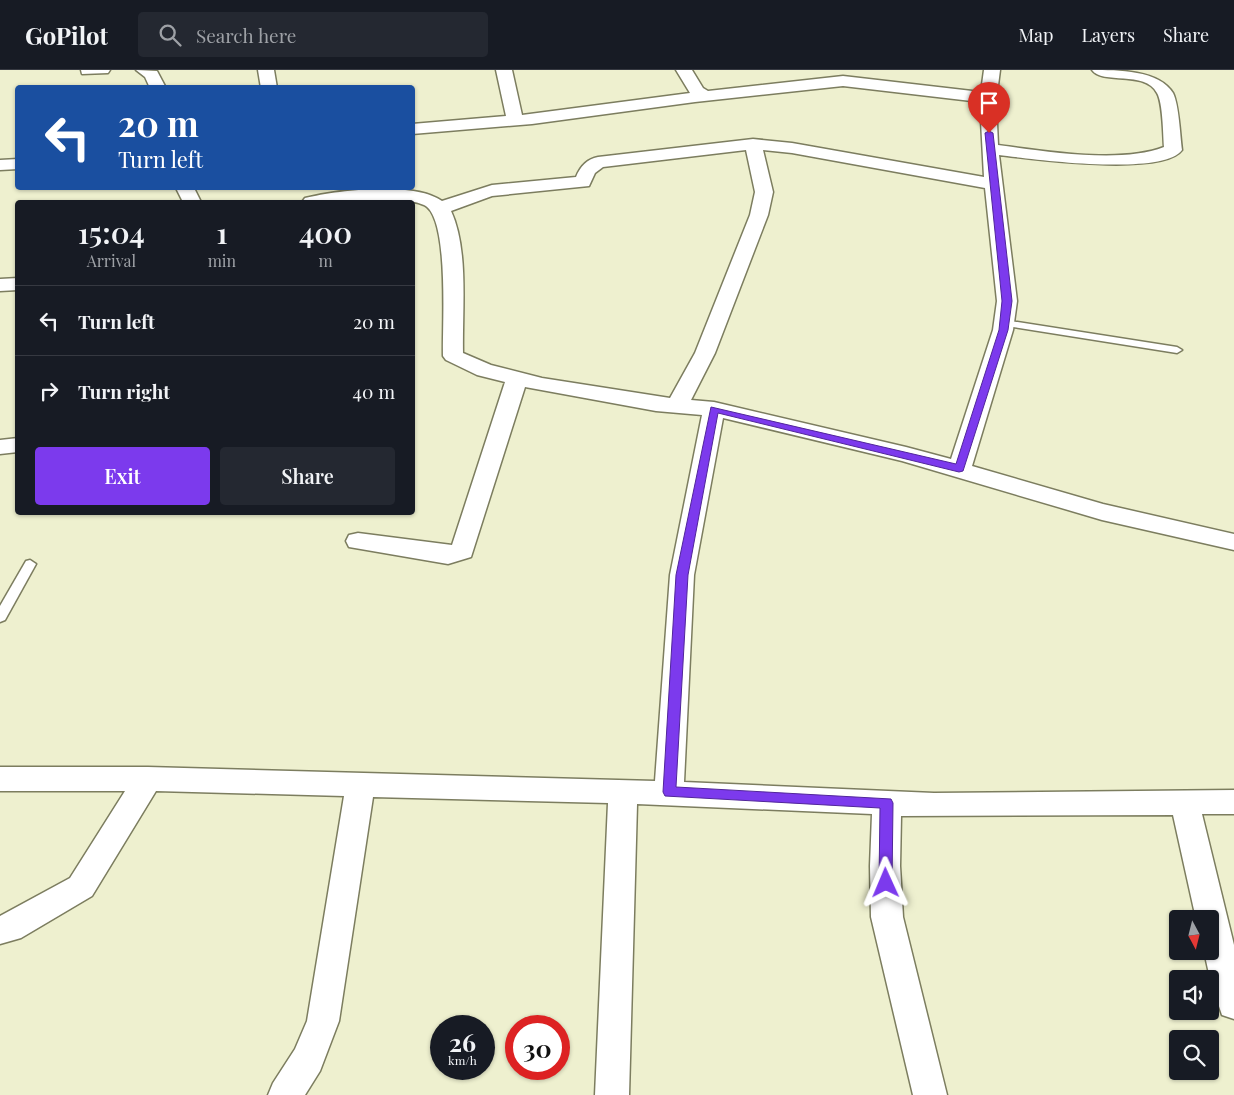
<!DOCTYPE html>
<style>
body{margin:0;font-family:"Playfair Display",serif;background:#242831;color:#f1f3f6;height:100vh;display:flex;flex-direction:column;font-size:19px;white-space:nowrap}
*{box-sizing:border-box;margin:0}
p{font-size:16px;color:#9ea1a6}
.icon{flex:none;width:28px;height:28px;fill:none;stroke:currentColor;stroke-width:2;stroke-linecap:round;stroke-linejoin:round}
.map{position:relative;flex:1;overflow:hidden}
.side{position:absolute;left:15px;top:130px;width:400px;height:315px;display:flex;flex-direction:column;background:#171b24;border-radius:5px;box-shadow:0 1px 4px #0004}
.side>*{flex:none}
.hud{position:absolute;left:15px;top:15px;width:400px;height:105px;border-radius:5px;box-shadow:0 1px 4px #0004;background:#1a4fa0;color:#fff;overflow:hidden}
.needle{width:32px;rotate:173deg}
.fabs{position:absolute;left:1169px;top:840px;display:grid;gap:10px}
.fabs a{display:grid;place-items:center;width:50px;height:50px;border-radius:5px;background:#171b24;box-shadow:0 1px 4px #0004;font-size:25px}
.speed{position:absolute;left:430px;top:945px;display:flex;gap:10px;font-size:25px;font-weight:700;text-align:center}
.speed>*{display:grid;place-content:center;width:65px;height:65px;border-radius:50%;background:#171b24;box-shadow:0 1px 4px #0004;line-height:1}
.speed small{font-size:12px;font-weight:400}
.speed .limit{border:8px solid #d22;background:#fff;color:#111}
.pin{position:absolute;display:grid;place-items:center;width:42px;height:42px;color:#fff;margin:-51px -21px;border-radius:50% 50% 50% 0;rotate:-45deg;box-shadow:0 0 5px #0007}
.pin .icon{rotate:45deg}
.me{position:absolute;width:55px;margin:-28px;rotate:359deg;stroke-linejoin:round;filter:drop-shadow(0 0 4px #0008)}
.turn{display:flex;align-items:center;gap:18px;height:105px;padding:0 20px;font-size:22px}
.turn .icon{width:65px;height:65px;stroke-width:2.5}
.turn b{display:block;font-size:35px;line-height:42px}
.eta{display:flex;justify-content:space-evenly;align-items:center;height:85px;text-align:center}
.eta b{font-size:30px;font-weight:600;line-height:35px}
.cta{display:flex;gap:10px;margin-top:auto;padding:10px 20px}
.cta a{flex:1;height:58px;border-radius:5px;background:#7c3aed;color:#fff;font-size:20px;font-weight:600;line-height:58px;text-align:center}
.cta a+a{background:#242831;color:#f1f3f6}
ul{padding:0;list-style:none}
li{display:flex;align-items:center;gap:15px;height:70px;padding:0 20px;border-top:1px solid #363941}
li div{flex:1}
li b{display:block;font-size:19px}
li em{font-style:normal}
header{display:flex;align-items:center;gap:30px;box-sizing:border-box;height:70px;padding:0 25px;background:#171b24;border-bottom:1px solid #363941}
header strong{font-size:24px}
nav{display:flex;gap:28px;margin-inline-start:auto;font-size:18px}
.search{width:350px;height:45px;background:#242831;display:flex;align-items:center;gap:12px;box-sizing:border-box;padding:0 18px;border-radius:5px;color:#9ea1a6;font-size:19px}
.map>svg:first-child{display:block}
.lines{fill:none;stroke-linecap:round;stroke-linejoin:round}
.lane-casing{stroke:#7c7d5f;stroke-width:3}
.street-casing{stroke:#7c7d5f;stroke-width:3}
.lane{fill:#fff;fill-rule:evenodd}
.street{fill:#fff;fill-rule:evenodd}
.route{fill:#7c3aed;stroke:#51269a}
</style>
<header>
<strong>GoPilot</strong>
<div class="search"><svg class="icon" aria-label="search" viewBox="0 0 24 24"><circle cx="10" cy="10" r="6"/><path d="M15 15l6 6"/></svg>Search here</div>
<nav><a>Map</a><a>Layers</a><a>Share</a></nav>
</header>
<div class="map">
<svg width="1234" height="1025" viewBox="0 0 1234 1025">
<rect width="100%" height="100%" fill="#eef0cf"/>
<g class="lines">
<defs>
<g id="lane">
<path d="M 1004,250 L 1177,277 L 1182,280 L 1177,283 L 1000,255 L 1000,251 Z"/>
<path d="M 30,490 L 36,494 L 5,550 L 0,552 L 0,536 L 26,491 Z"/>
</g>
<g id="street">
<path d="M 81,0 L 110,0 L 108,3 L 82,4 Z"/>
<path d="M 136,0 L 157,1 L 166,18 L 150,18 L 145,7 Z"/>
<path d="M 258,0 L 274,0 L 277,18 L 261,18 Z"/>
<path d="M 496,0 L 512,0 L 522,45 L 690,23 L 676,0 L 692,0 L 703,18 L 708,21 L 843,6 L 981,22 L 984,0 L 1000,0 L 996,31 L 998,75 C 1045,81 1120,94 1164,77 C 1163,64 1163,33 1157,23 C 1145,0 1102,15 1092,0 C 1118,0 1159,0 1173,23 C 1179,35 1180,65 1182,80 C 1163,107 1031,89 999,85 L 1017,231 L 1013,260 L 972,396 L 1103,434 L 1234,464 L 1234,480 L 1102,450 L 902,391 L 723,348 L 694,505 L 684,712 L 934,723 L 1234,720 L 1234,744 L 1202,744 L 1234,875 L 1234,949 L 1222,945 L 1211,913 L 1204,881 L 1210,881 L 1210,849 L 1196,849 L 1173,745 L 901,746 L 900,796 L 903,847 L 947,1025 L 913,1025 L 871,847 L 870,796 L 872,744 L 637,734 L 629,1025 L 595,1025 L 608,733 L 373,727 L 339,951 L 320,1001 L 305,1025 L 268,1025 L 273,1013 L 295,979 L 307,951 L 344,726 L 156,721 L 92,826 L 21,868 L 0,874 L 0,846 L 70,808 L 125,721 L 0,721 L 0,697 L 148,697 L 655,711 L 670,505 L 702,345 L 656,341 L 525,317 L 471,487 L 448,494 L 349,477 L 346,471 L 349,465 L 358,463 L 452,475 L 505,312 L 477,305 L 446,290 L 443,286 C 442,258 450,147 424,135 C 403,126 374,132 352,132 C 335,133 319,132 302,132 L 305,128 C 337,120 415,111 442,131 L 492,115 L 576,107 C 580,97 587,89 598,87 L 753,69 L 792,73 L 984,107 L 980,32 L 843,16 L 695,32 L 532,54 L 412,64 L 412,54 L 506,46 ZM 746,80 L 755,122 L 750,145 L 695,283 L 670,328 L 542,308 L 491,295 L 463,283 C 462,240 469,180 451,141 L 492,126 L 589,116 L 595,103 L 603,97 ZM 763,80 L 792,83 L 985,118 L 997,231 L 993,260 L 951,389 L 906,377 L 714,332 L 691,330 L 715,283 L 768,145 L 773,122 Z"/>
<path d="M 18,89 L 18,99 L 0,100 L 0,90 Z"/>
<path d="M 176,118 L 194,118 L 201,132 L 183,132 Z"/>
<path d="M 18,208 L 18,220 L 0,221 L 0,209 Z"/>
<path d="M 18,368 L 18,382 L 0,384 L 0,370 Z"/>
</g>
</defs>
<use href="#lane" class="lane-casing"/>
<use href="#street" class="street-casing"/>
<use href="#lane" class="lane"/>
<use href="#street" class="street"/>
</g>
<path class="route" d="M 989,61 L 993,63 L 1012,231 L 1008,260 L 963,401 L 959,402 L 718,343 L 688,505 L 676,717 L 891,729 L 893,733 L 892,813 L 890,817 L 886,819 L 881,817 L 879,813 L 880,738 L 665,726 L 663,722 L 676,505 L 711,337 L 956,394 L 999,260 L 1002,231 L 985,63 Z"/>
</svg>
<div class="fabs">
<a><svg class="needle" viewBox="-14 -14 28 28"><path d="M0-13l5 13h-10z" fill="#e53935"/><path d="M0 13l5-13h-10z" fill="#9ea1a6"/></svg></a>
<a><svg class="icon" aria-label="sound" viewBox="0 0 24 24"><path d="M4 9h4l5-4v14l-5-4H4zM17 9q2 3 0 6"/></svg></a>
<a><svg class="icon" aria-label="search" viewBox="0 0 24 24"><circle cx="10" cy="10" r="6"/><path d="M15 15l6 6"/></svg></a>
</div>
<div class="speed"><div>26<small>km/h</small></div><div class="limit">30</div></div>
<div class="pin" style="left:989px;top:63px;background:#d93025"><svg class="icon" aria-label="arrive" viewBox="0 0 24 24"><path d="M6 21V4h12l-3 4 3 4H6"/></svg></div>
<svg class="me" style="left:886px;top:813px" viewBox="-20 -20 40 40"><path d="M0-17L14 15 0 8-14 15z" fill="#7c3aed" stroke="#fff" stroke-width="4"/></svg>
<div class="hud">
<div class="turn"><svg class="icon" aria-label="left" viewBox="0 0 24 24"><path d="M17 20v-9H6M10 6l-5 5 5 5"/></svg><div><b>20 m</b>Turn left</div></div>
</div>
<section class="side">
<div class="eta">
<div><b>15:04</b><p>Arrival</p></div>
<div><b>1</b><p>min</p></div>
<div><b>400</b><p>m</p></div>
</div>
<ul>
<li><svg class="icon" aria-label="left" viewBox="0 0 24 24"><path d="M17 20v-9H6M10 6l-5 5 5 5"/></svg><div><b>Turn left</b></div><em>20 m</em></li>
<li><svg class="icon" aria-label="right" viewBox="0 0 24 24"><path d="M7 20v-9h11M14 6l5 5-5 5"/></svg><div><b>Turn right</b></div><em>40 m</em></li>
</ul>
<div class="cta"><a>Exit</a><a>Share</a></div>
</section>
</div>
